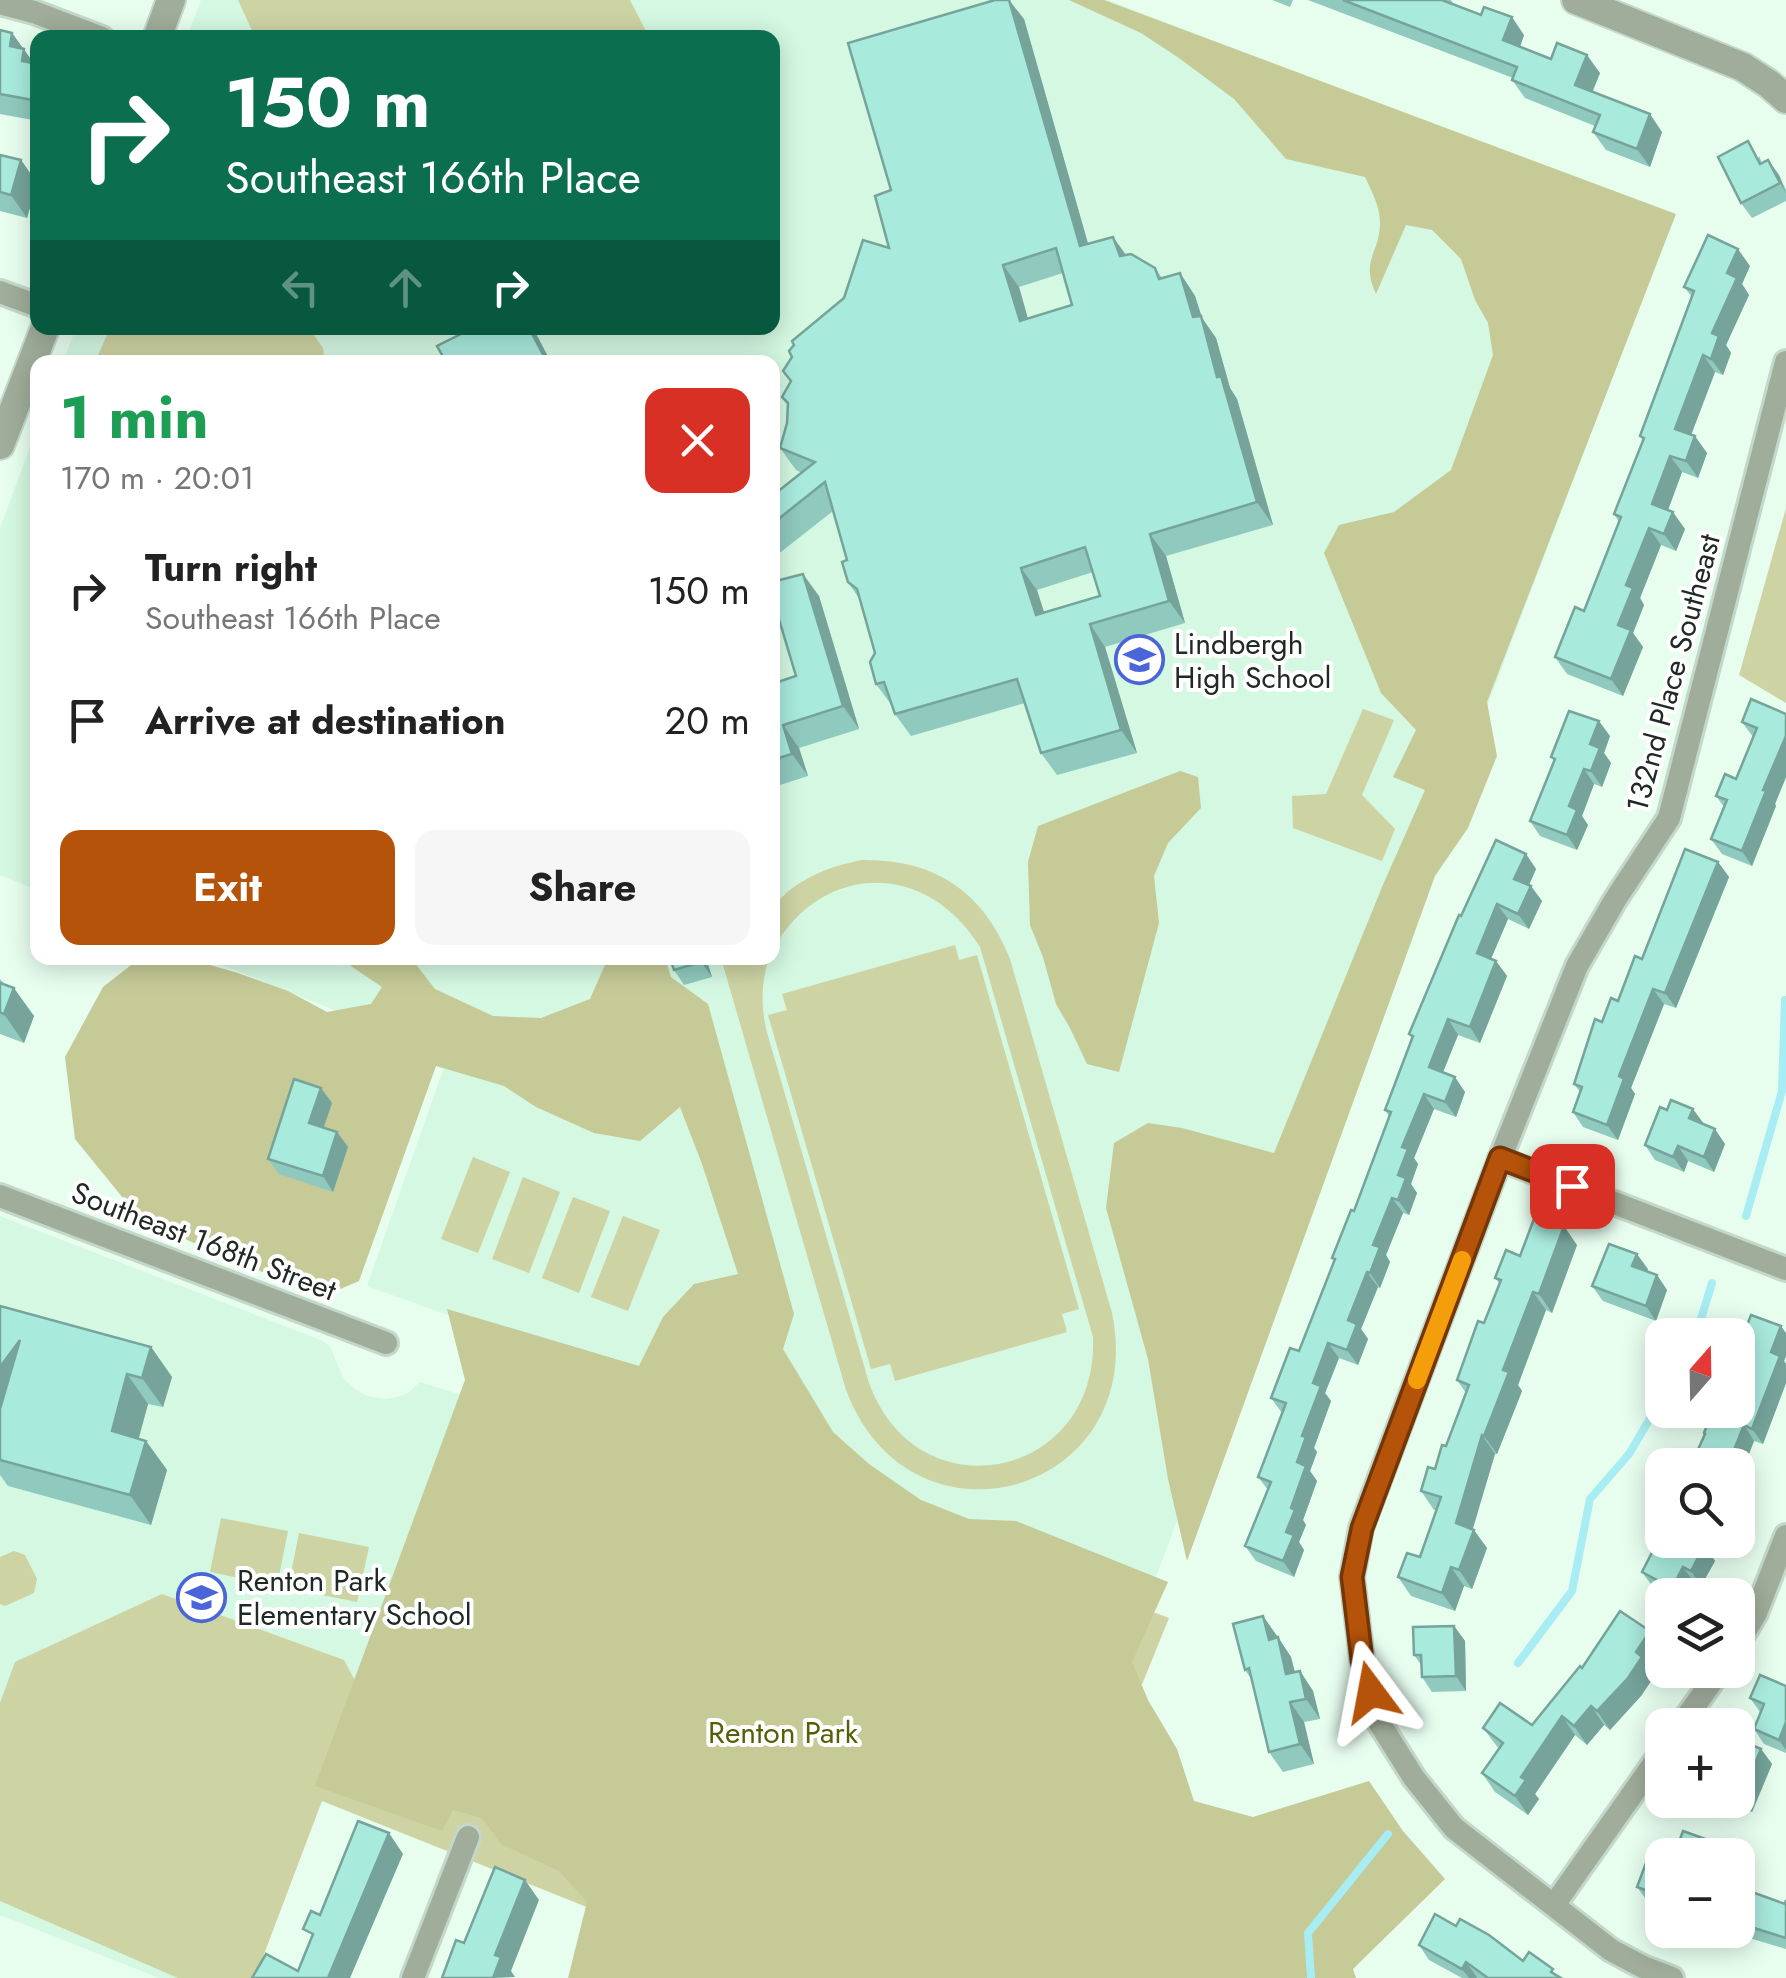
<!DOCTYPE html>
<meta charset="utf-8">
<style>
body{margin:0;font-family:Jost,sans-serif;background:#f6f6f6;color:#222;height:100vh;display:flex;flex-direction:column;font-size:38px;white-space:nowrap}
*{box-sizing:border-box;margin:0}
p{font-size:32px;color:#767676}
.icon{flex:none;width:55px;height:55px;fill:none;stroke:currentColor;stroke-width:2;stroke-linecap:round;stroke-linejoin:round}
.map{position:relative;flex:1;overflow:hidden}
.details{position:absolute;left:30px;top:355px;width:750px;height:610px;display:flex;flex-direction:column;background:#fff;border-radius:20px;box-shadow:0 5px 25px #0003}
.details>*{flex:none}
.top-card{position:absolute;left:30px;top:30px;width:750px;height:305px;border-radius:20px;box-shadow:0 5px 25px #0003;background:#0b6e4f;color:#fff;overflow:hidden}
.needle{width:65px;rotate:20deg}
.controls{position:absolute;left:1645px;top:1318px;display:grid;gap:20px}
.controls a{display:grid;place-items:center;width:110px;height:110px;border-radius:20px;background:#fff;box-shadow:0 5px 25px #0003;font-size:50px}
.pin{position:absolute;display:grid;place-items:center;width:85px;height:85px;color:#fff;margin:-42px;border-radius:20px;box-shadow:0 5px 15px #0006}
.me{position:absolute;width:110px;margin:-55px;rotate:347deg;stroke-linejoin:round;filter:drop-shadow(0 0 8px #0008)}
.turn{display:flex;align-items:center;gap:35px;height:210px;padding:0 30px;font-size:45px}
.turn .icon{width:130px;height:130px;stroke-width:2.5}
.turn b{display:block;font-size:70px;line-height:85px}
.lanes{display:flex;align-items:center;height:95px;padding:0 30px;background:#0003;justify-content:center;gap:50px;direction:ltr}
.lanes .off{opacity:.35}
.round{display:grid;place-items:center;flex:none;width:105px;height:105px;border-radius:20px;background:#f6f6f6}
.overview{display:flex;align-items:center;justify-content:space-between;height:170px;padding:0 30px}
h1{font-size:60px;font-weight:700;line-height:75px;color:#1e9e55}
.action{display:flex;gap:20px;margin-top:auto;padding:20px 30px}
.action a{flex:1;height:115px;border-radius:20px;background:#b45309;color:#fff;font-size:40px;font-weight:700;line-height:115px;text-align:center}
.action a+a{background:#f6f6f6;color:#222}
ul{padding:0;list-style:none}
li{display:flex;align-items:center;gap:30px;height:130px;padding:0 30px}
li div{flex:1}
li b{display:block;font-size:38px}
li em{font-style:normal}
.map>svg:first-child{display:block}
.built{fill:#d4f8e2}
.green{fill:#cdd3a3}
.forest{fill:#c5ca97}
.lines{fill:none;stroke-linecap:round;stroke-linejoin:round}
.stream{stroke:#a8edf3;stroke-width:8}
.minor-casing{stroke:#c3d8ca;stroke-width:28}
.tertiary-casing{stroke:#c3d8ca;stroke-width:32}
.minor{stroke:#a0ad9a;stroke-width:22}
.tertiary{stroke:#a0ad9a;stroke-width:28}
.wall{fill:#90c9bd;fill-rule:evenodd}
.shaded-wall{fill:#76a49a}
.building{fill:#a8eadc;stroke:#76a49a;stroke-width:2.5;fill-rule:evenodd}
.route-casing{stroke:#753606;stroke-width:25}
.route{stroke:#b45309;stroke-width:18}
.slow{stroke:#f59e0b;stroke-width:18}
.labels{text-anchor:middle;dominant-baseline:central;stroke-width:8;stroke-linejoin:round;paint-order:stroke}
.poi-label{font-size:30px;fill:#202a24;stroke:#fff;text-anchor:start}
.street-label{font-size:30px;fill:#202a24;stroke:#fff}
.park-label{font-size:30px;fill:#585d06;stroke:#fff}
</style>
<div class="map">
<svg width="1786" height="1978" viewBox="0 0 1786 1978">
<rect width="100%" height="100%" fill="#e7feef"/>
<g class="built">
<path d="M 201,0 L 1108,0 L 1673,218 L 1144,1608 L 484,1328 L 367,1286 L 448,1056 L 205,958 L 772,958 L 772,362 L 63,362 L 76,328 L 772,328 L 772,38 L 187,37 Z"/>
<path d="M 37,429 L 38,890 L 37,890 L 0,875 L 0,528 Z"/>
<path d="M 0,1216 L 323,1341 L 330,1347 L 344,1379 L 356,1390 L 368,1396 L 385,1399 L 397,1397 L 408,1393 L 420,1382 L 483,1402 L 325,1792 L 253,1978 L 159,1978 L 0,1915 Z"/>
</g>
<g class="green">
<path d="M 238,0 L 630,0 L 649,37 L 255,37 Z"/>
<path d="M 110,328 L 309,328 L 323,348 L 325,362 L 95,362 Z"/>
<path d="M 1786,508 L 1786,703 L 1739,675 Z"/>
<path d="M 1363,709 L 1394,720 L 1362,795 L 1395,829 L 1382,861 L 1293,828 L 1292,796 L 1326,794 Z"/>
<path d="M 862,860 C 935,859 983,891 1010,959 L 1112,1313 C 1149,1494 911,1562 846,1390 L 721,958 L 769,958 C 761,982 761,1004 766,1029 L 869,1383 C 917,1516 1099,1480 1093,1337 L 980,947 C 927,861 823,861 773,949 L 773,907 C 796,879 827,867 862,860 Z"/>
<path d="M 955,945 L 959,960 L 977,955 L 1079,1309 L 1062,1314 L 1067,1332 L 895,1381 L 890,1364 L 871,1369 L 768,1015 L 787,1010 L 782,994 Z"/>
<path d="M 473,1157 L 510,1172 L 478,1253 L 441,1239 Z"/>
<path d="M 523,1177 L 560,1192 L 529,1273 L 492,1259 Z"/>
<path d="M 573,1197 L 610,1211 L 579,1293 L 542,1278 Z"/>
<path d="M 623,1216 L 660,1230 L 628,1311 L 591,1297 Z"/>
<path d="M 500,1363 L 1169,1618 L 1023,1978 L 639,1928 L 322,1801 L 255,1978 L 178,1978 L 0,1901 L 0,1703 L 15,1662 L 162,1594 L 344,1660 L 361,1692 Z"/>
<path d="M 221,1518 L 288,1531 L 277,1586 L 210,1572 Z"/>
<path d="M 299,1533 L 369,1547 L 357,1602 L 288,1588 Z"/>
<path d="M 14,1551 L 25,1555 L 37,1579 L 34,1593 L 5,1606 L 0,1604 L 0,1557 Z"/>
</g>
<g class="forest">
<path d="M 1069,0 L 1104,0 L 1676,214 L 1487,702 L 1497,756 L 1468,828 L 1435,876 L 1187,1561 L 1168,1479 L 1148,1359 L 1106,1208 L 1114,1143 L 1148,1123 L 1182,1128 L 1274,1153 L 1382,887 L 1425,790 L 1393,777 L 1416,730 L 1381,693 L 1324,553 L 1339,525 L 1394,512 L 1451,470 L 1493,355 L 1488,323 L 1475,300 L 1461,259 L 1432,230 L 1406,225 L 1376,294 C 1360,259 1380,254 1380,223 C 1380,206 1372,192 1365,177 L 1286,159 L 1234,99 L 1179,58 L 1141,33 Z"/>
<path d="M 1180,771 L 1198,777 L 1201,808 L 1168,843 L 1154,876 L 1159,923 L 1119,1072 L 1087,1064 L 1070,1028 L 1056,1004 L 1043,957 L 1030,925 L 1028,862 L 1038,826 Z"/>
<path d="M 140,958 L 184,958 L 235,972 L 288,991 L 327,1012 L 371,1004 L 382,987 L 339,958 L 411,958 L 435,989 L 493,1016 L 541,1018 L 590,999 L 608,958 L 665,958 L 671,977 L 708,1004 L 794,1314 L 783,1349 L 833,1432 L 869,1464 L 921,1500 L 969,1519 L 1016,1521 L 1168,1582 L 1132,1662 L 1148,1700 L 1177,1749 L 1194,1801 L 1253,1817 L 1369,1781 L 1403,1831 L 1445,1879 L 1353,1969 L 1356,1978 L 568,1978 L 587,1902 L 559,1871 L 501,1844 L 482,1818 L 453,1810 L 442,1831 L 315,1786 L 465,1380 L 447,1309 L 639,1366 L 663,1317 L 694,1284 L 738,1274 L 702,1164 L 680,1107 L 640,1141 L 594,1133 L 536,1107 L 504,1086 L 436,1066 L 359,1281 L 338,1290 L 294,1284 L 239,1263 L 140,1219 L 75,1139 L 65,1057 L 103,987 Z"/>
</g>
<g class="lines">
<g class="stream">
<path d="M 1746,1216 L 1782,1091 L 1785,1000"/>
<path d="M 1696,1335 L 1712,1283"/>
<path d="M 1518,1663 L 1572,1591 L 1590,1499 L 1629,1454 L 1662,1398"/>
<path d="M 1311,1978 L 1308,1933 L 1388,1834"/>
</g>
<defs>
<g id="minor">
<path d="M 0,3 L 34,12 L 102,38"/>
<path d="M 0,292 L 38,306"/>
<path d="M 1500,1159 L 1786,1269"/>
<path d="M 0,1196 L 386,1343"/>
<path d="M 1738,1643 L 1756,1613 L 1786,1536"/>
<path d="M 1681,1725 L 1720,1670"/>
<path d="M 1554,1905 L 1662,1752"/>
<path d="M 413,1978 L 468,1837"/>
<path d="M 1672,1978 L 1643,1967 L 1611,1950 L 1454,1828 L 1414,1778 L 1380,1724 L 1362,1659 L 1352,1577 L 1361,1528 L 1500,1159 L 1577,966 L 1615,900 L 1669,818 L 1786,362"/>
</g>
<g id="tertiary">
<path d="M 1576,0 L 1743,67 L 1769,84 L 1786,99"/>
<path d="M 157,38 L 171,0"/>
<path d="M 0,445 L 45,328"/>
</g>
</defs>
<use href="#minor" class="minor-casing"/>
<use href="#tertiary" class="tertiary-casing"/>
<use href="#minor" class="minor"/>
<use href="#tertiary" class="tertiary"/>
</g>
<g class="wall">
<path d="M 1272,0 L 1293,0 L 1290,7 Z"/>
<path d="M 1308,0 L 1451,0 L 1454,5 L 1524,35 L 1520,47 L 1551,59 L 1600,73 L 1592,92 L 1662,132 L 1650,167 L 1606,150 L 1593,132 L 1595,126 L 1525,98 L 1512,80 L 1513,78 Z"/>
<path d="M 1024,19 L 1088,244 L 1126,255 L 1155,268 L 1162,278 L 1180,273 L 1195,296 L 1202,318 L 1216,338 L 1230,388 L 1237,399 L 1273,525 L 1166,556 L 1185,623 L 1105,647 L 1137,753 L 1057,775 L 1041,753 L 1025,703 L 911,736 L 895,714 L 893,707 L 876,684 L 875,653 L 860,600 L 848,582 L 847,560 L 833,511 L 772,559 L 772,496 L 802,473 L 796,470 L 780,448 L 787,423 L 788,406 L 782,397 L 844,298 L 889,248 L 891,190 ZM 1063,273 L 1072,305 L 1028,319 L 1019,287 ZM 1093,572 L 1100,596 L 1044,613 L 1037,590 Z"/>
<path d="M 0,30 L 12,33 L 34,64 L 38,64 L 38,121 L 0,114 Z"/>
<path d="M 0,155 L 21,160 L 37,183 L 27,218 L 0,211 Z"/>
<path d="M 1759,156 L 1762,163 L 1768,160 L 1779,175 L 1786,190 L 1786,201 L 1752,218 L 1741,203 Z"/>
<path d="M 1750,266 L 1742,284 L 1749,295 L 1726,345 L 1731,353 L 1723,375 L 1715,372 L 1691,434 L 1707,453 L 1698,478 L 1682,472 L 1668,510 L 1685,529 L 1676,551 L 1661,545 L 1640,598 L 1644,605 L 1633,633 L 1643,647 L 1623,696 L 1567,674 L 1555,657 L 1584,611 L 1619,522 L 1614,514 L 1643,441 L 1640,436 L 1692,297 L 1684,287 Z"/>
<path d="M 819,596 L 859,729 L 799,748 L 808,776 L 777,786 L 772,780 L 772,684 L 796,676 Z"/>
<path d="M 1786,714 L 1786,777 L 1775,804 L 1776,806 L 1752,866 L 1722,854 L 1711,839 L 1724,807 L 1716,796 L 1736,779 L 1753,737 L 1742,722 Z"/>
<path d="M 1610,736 L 1604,753 L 1611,763 L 1602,787 L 1594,784 L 1582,816 L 1588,825 L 1577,850 L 1540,836 L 1530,821 L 1554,761 L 1551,757 Z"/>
<path d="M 1526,854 L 1536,869 L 1529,885 L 1542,901 L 1529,929 L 1508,919 L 1491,959 L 1496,961 L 1507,976 L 1480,1043 L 1458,1035 L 1443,1072 L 1465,1092 L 1456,1117 L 1434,1109 L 1414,1158 L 1418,1164 L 1411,1184 L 1417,1193 L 1409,1215 L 1403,1213 L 1386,1255 L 1390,1262 L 1380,1288 L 1378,1287 L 1361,1329 L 1368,1339 L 1358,1365 L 1339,1358 L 1325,1393 L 1331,1401 L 1314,1448 L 1317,1452 L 1310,1471 L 1317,1481 L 1303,1520 L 1306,1525 L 1299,1542 L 1304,1550 L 1294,1577 L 1256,1561 L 1245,1546 L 1268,1490 L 1258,1477 L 1282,1413 L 1271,1398 L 1299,1351 L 1334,1260 L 1332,1258 L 1354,1211 L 1389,1116 L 1385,1110 L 1412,1039 L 1409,1034 L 1461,916 Z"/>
<path d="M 1718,862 L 1729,877 L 1676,1008 L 1664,1004 L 1631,1088 L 1635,1094 L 1618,1140 L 1583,1127 L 1573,1112 L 1580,1092 L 1574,1084 L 1602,1022 L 1618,1001 L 1642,959 Z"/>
<path d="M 530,958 L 555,958 L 550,965 Z"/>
<path d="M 670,958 L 706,958 L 712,977 L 684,985 L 674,970 Z"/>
<path d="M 0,979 L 34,1016 L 24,1043 L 0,1034 Z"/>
<path d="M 321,1088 L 332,1103 L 323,1128 L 337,1132 L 348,1147 L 333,1192 L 279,1174 L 268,1159 Z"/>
<path d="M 1703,1124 L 1725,1144 L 1714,1172 L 1688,1161 L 1684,1172 L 1655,1160 L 1645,1145 Z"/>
<path d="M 1577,1245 L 1552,1313 L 1546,1310 L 1518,1385 L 1522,1391 L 1497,1454 L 1495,1454 L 1472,1529 L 1487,1548 L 1472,1589 L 1464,1586 L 1455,1611 L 1411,1596 L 1398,1577 L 1420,1557 L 1436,1510 L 1434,1510 L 1421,1491 L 1435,1469 L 1446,1446 L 1466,1393 L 1457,1380 L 1484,1323 L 1500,1284 L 1495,1278 L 1520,1256 Z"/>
<path d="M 1648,1269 L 1647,1271 L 1657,1275 L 1667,1290 L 1656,1321 L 1603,1301 L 1592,1286 Z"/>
<path d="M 0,1306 L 151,1347 L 172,1377 L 163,1407 L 148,1404 L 138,1438 L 146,1441 L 167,1470 L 151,1525 L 8,1486 L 0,1475 Z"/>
<path d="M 1786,1333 L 1786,1356 L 1784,1361 L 1786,1364 L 1786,1383 L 1763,1444 L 1754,1441 L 1738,1482 L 1738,1465 L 1705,1435 Z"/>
<path d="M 1662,1540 L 1721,1540 L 1713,1558 L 1715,1561 L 1701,1586 L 1694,1582 L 1687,1595 L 1668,1595 L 1653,1587 L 1642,1572 Z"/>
<path d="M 1263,1616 L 1291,1657 L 1295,1672 L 1300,1671 L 1313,1691 L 1320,1719 L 1304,1722 L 1314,1764 L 1283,1772 L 1269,1752 L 1252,1680 L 1245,1670 Z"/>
<path d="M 1454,1626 L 1465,1641 L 1466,1691 L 1432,1692 L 1422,1677 L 1422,1666 L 1414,1655 Z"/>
<path d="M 1650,1631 L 1662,1648 L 1650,1669 L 1655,1675 L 1641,1696 L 1610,1730 L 1604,1725 L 1587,1745 L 1575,1735 L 1535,1794 L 1539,1799 L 1528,1815 L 1495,1792 L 1482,1773 L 1499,1749 L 1483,1728 L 1532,1725 L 1582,1668 Z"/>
<path d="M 1786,1686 L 1786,1753 L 1764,1744 L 1754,1729 L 1760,1712 L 1750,1698 Z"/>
<path d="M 1738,1739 L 1761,1749 L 1772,1764 L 1752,1812 L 1722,1800 L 1738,1800 Z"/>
<path d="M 1662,1855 L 1662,1911 L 1659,1906 L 1648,1902 L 1637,1887 Z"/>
<path d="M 1738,1887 L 1785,1904 L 1786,1900 L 1786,1949 L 1736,1934 L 1733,1942 L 1697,1930 L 1738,1930 Z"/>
<path d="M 1419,1945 L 1523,1961 L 1561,1978 L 1462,1978 L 1429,1960 Z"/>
</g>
<g class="shaded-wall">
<path d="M 1009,0 L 1024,19 L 1095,268 L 1080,246 Z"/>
<path d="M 1512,17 L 1524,35 L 1516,58 L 1503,40 Z"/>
<path d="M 12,33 L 38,69 L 26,67 L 10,46 Z"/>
<path d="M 1587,55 L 1600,73 L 1588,103 L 1575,85 Z"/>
<path d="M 1650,114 L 1662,132 L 1650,167 L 1637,149 Z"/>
<path d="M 21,160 L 37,183 L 27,218 L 11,195 Z"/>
<path d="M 1768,160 L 1779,175 L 1786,193 L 1780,183 Z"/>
<path d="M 1113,237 L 1129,259 L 1120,256 Z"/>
<path d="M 1738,249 L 1750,266 L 1742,284 L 1749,295 L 1726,345 L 1731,353 L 1723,375 L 1711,359 L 1712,333 L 1727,273 Z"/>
<path d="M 1003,265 L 1019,287 L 1035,344 L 1020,321 Z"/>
<path d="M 1180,273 L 1195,296 L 1202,318 L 1216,338 L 1230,388 L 1237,399 L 1273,525 L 1257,502 L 1217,377 L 1193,317 Z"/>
<path d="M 529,328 L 533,328 L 551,362 L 547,362 Z"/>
<path d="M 1703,355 L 1715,372 L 1687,446 L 1675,429 Z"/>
<path d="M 1695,436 L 1707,453 L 1698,478 L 1686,461 Z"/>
<path d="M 1670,456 L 1682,472 L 1664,521 L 1652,504 Z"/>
<path d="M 1673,512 L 1685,529 L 1676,551 L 1664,534 Z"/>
<path d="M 1649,528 L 1661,545 L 1640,598 L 1644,605 L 1633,633 L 1643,647 L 1623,696 L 1611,679 L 1618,625 L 1626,585 Z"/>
<path d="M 1150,534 L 1166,556 L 1185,623 L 1169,601 Z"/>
<path d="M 1021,568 L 1037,590 L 1052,637 L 1036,615 Z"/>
<path d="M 803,574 L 819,596 L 859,729 L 843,706 Z"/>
<path d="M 1090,624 L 1105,647 L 1137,753 L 1121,730 Z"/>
<path d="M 1599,721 L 1610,736 L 1604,753 L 1611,763 L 1602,787 L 1591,771 L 1590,744 Z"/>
<path d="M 783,725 L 799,748 L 808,776 L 792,754 Z"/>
<path d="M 1786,736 L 1786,777 L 1775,804 L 1776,806 L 1752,866 L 1742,851 L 1763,790 Z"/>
<path d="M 1584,769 L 1594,784 L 1582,816 L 1588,825 L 1577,850 L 1567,835 L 1569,806 Z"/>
<path d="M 1526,854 L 1536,869 L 1525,894 L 1514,879 Z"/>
<path d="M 1718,862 L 1729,877 L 1676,1008 L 1665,993 Z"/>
<path d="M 1531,886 L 1542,901 L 1529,929 L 1518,914 Z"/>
<path d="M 1497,904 L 1508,919 L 1487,968 L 1477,953 Z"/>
<path d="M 544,958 L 555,958 L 550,965 Z"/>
<path d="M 700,958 L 706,958 L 712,977 L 701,962 Z"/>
<path d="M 1496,961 L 1507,976 L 1480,1043 L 1470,1027 Z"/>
<path d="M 14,988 L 34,1016 L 24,1043 L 4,1014 Z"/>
<path d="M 1653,989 L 1664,1004 L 1631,1088 L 1635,1094 L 1618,1140 L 1607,1125 L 1619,1076 Z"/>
<path d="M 1448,1019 L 1458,1035 L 1439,1082 L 1429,1067 Z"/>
<path d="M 1455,1077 L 1465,1092 L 1456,1117 L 1445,1102 Z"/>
<path d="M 321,1088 L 332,1103 L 320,1138 L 309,1123 Z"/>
<path d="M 1424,1094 L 1434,1109 L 1414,1158 L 1418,1164 L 1411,1184 L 1417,1193 L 1409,1215 L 1398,1200 L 1398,1175 L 1402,1147 Z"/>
<path d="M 1693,1109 L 1704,1124 L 1689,1118 Z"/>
<path d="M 1715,1129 L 1725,1144 L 1714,1172 L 1704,1157 Z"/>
<path d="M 337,1132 L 348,1147 L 333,1192 L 323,1176 Z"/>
<path d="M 1678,1146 L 1688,1161 L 1684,1172 L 1673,1157 Z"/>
<path d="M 1392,1198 L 1403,1213 L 1386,1255 L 1390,1262 L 1380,1288 L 1370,1273 L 1373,1245 Z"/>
<path d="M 1564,1226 L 1577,1245 L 1552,1313 L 1539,1294 Z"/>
<path d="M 1637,1254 L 1648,1269 L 1643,1281 L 1632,1266 Z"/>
<path d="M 1367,1272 L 1378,1287 L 1361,1329 L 1368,1339 L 1358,1365 L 1347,1350 L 1348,1320 Z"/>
<path d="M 1657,1275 L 1667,1290 L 1656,1321 L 1646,1306 Z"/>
<path d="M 1533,1292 L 1546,1310 L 1518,1385 L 1522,1391 L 1497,1454 L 1484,1436 L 1503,1370 Z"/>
<path d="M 1781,1326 L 1786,1333 L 1786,1356 L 1784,1361 L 1786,1364 L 1786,1383 L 1763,1444 L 1752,1429 L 1771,1352 Z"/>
<path d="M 20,1340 L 0,1425 L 0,1367 Z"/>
<path d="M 1328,1343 L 1339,1358 L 1325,1393 L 1331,1401 L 1314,1448 L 1317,1452 L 1310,1471 L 1317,1481 L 1303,1520 L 1306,1525 L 1299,1542 L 1304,1550 L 1294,1577 L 1283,1561 L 1286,1532 L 1297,1462 L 1313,1383 Z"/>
<path d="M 151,1347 L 172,1377 L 163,1407 L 142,1378 Z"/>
<path d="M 127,1374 L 148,1404 L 133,1460 L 112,1431 Z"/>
<path d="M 1744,1425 L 1754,1441 L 1738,1482 L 1738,1465 L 1728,1465 Z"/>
<path d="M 1482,1435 L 1495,1454 L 1469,1542 L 1456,1523 Z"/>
<path d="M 146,1441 L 167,1470 L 151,1525 L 130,1495 Z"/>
<path d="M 1474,1530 L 1487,1548 L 1472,1589 L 1459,1570 Z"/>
<path d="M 1704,1540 L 1721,1540 L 1713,1558 L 1715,1561 L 1701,1586 L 1691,1571 Z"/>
<path d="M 1451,1567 L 1464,1586 L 1455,1611 L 1442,1593 Z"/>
<path d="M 1683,1567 L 1694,1582 L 1687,1595 L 1677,1595 L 1672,1588 Z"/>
<path d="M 1263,1616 L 1277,1636 L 1280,1647 L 1278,1637 L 1291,1657 L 1300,1694 L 1286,1674 L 1269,1640 Z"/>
<path d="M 1454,1626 L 1465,1641 L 1466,1691 L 1456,1676 Z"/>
<path d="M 1650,1631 L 1662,1648 L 1650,1669 L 1655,1675 L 1641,1696 L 1610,1730 L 1597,1711 Z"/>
<path d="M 1300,1671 L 1313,1691 L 1320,1719 L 1306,1699 Z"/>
<path d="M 1290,1702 L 1304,1722 L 1314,1764 L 1300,1744 Z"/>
<path d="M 1591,1706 L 1604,1725 L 1587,1745 L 1574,1726 Z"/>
<path d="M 1562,1716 L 1575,1735 L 1535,1794 L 1539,1799 L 1528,1815 L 1515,1796 L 1521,1777 Z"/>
<path d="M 1786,1722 L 1786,1750 L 1779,1740 Z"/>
<path d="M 1761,1749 L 1772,1764 L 1752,1812 L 1741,1797 Z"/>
<path d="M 389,1833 L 403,1854 L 350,1978 L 328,1978 Z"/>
<path d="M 1711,1841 L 1720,1855 L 1706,1855 Z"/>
<path d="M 525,1880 L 539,1900 L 511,1971 L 515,1977 L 493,1978 L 495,1955 Z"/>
<path d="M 1724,1930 L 1733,1930 L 1736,1934 L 1733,1942 Z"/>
<path d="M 1466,1962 L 1477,1977 L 1476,1978 L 1469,1978 L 1462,1969 Z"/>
</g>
<g class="building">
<path d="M 995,0 L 1009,0 L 1080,246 L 1113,237 L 1120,256 L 1131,254 L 1155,268 L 1159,279 L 1180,273 L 1193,317 L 1201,316 L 1217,377 L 1221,376 L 1257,502 L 1150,534 L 1169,601 L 1090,624 L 1121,730 L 1041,753 L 1017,679 L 895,714 L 884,682 L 876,684 L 870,662 L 875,653 L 857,589 L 848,582 L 842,562 L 847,560 L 825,482 L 772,524 L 772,496 L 815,462 L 780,448 L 787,423 L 788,403 L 782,397 L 791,381 L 783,371 L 792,357 L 789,351 L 794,345 L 792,341 L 844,298 L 863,240 L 889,248 L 875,196 L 891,190 L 848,43 ZM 1056,248 L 1072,305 L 1020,321 L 1003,265 ZM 1085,547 L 1100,596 L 1036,615 L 1021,568 Z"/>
<path d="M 1343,0 L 1442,0 L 1481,15 L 1484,7 L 1512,17 L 1503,40 L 1551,59 L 1557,43 L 1587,55 L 1575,85 L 1650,114 L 1637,149 L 1593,132 L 1600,115 L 1512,80 L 1517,67 Z"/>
<path d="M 0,30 L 12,33 L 10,46 L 24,49 L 22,61 L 38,64 L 38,101 L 0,94 Z"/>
<path d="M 1748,141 L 1760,164 L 1768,160 L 1780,183 L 1741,203 L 1718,157 Z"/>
<path d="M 0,155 L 21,160 L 11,195 L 0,192 Z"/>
<path d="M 1708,235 L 1738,249 L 1727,273 L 1737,278 L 1712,333 L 1719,336 L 1711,359 L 1703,355 L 1675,429 L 1695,436 L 1686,461 L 1670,456 L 1652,504 L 1673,512 L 1664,534 L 1649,528 L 1626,585 L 1633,588 L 1618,625 L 1631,630 L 1611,679 L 1555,657 L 1575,607 L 1584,611 L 1621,517 L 1614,514 L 1644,438 L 1640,436 L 1694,291 L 1684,287 Z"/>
<path d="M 473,328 L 529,328 L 547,362 L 446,362 L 437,346 Z"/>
<path d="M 803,574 L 843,706 L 783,725 L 792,754 L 772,760 L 772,684 L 796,676 L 772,596 L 772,582 Z"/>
<path d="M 1751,699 L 1786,714 L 1786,736 L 1763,790 L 1766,791 L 1742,851 L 1711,839 L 1727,800 L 1716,796 L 1725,774 L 1736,779 L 1757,728 L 1742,722 Z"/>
<path d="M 1569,711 L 1599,721 L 1590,744 L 1600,748 L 1591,771 L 1584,769 L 1569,806 L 1577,810 L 1567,835 L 1530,821 L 1555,759 L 1551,757 Z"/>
<path d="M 1496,840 L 1526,854 L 1514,879 L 1531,886 L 1518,914 L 1497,904 L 1477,953 L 1496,961 L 1470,1027 L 1448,1019 L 1429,1067 L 1455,1077 L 1445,1102 L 1424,1094 L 1402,1147 L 1408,1149 L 1398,1175 L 1406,1178 L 1398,1200 L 1392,1198 L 1373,1245 L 1380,1247 L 1370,1273 L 1367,1272 L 1348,1320 L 1357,1324 L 1347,1350 L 1328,1343 L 1313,1383 L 1321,1386 L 1302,1436 L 1306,1437 L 1297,1462 L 1306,1466 L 1291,1508 L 1295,1510 L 1286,1532 L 1294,1535 L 1283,1561 L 1245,1546 L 1271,1482 L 1258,1477 L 1286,1403 L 1271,1398 L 1290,1348 L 1299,1351 L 1335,1259 L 1332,1258 L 1351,1210 L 1354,1211 L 1391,1112 L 1385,1110 L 1413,1036 L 1409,1034 L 1459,915 L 1461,916 Z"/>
<path d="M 1685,849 L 1718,862 L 1665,993 L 1653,989 L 1619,1076 L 1624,1079 L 1607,1125 L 1573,1112 L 1582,1087 L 1574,1084 L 1595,1019 L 1602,1022 L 1611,998 L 1618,1001 L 1635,956 L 1642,959 Z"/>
<path d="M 670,958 L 700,958 L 701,962 L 674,970 Z"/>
<path d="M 0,983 L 14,988 L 4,1014 L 0,1012 Z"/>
<path d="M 294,1079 L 321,1088 L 309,1123 L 337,1132 L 323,1176 L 268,1159 Z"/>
<path d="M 1671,1100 L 1693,1109 L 1689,1118 L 1715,1129 L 1704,1157 L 1678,1146 L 1673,1157 L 1645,1145 L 1660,1107 L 1667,1110 Z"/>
<path d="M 1535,1216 L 1564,1226 L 1539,1294 L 1533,1292 L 1503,1370 L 1509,1372 L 1484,1436 L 1482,1435 L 1456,1523 L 1474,1530 L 1459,1570 L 1451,1567 L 1442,1593 L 1398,1577 L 1407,1553 L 1420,1557 L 1441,1497 L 1421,1491 L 1428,1467 L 1435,1469 L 1442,1445 L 1446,1446 L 1469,1385 L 1457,1380 L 1478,1321 L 1484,1323 L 1501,1280 L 1495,1278 L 1506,1250 L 1520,1256 Z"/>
<path d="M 1609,1244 L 1637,1254 L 1632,1266 L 1657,1275 L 1646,1306 L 1592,1286 Z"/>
<path d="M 0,1306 L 151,1347 L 142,1378 L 127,1374 L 112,1431 L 146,1441 L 130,1495 L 0,1460 L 0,1409 L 20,1340 L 0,1367 Z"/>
<path d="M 1751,1315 L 1781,1326 L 1771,1352 L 1780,1356 L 1752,1429 L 1744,1425 L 1728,1465 L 1691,1465 L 1705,1434 L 1704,1433 L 1713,1410 L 1738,1410 L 1738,1348 Z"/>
<path d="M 1662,1533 L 1662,1540 L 1704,1540 L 1702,1544 L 1704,1546 L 1691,1571 L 1683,1567 L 1672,1588 L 1642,1572 Z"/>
<path d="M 1620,1611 L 1650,1631 L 1636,1652 L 1642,1657 L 1628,1678 L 1597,1711 L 1591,1706 L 1574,1726 L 1562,1716 L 1521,1777 L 1526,1780 L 1515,1796 L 1482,1773 L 1503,1743 L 1483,1728 L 1500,1703 L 1532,1725 L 1580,1666 L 1582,1668 Z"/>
<path d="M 1263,1616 L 1269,1640 L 1278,1637 L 1286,1674 L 1300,1671 L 1306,1699 L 1290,1702 L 1300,1744 L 1269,1752 L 1249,1668 L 1245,1670 L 1233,1624 Z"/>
<path d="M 1454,1626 L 1456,1676 L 1422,1677 L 1421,1655 L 1414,1655 L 1413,1627 Z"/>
<path d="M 1760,1675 L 1786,1686 L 1786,1722 L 1779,1740 L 1754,1729 L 1764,1704 L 1750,1698 Z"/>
<path d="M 1738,1739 L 1761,1749 L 1741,1797 L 1738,1796 Z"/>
<path d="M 358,1821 L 389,1833 L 328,1978 L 252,1978 L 266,1954 L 298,1971 L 313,1934 L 303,1929 L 311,1911 L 320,1915 Z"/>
<path d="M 1683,1831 L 1711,1841 L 1706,1855 L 1674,1855 Z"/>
<path d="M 1652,1847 L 1674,1855 L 1662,1855 L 1662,1907 L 1659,1905 L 1662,1896 L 1637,1887 Z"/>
<path d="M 495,1867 L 525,1880 L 495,1955 L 501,1957 L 493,1978 L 442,1978 L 456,1940 L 464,1943 Z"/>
<path d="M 1738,1887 L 1785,1904 L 1786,1900 L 1786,1938 L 1738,1923 Z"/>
<path d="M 1435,1914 L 1456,1926 L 1460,1919 L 1489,1935 L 1523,1961 L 1529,1952 L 1553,1969 L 1551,1972 L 1561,1978 L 1488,1978 L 1466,1962 L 1462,1969 L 1419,1945 Z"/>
</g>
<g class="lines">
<defs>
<path id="route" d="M 1371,1692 L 1362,1660 L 1352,1577 L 1362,1528 L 1500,1158 L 1572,1186"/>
</defs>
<use href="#route" class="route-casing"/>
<use href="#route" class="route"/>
<path class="slow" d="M 1417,1380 L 1462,1260"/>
</g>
<defs>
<symbol id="school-ring" viewBox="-11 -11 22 22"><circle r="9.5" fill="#fff" stroke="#4a65d9" stroke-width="1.5"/><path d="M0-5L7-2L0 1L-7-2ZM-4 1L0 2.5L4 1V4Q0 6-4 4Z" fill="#4a65d9"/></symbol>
</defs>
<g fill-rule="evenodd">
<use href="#school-ring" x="1112" y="632" width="55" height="55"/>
<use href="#school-ring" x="174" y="1570" width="55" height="55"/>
</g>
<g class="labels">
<g class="poi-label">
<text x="1174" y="643">Lindbergh<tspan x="1174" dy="34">High School</tspan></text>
<text x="237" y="1580">Renton Park<tspan x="237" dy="34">Elementary School</tspan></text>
</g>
<g class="street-label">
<text transform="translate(1673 673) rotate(-75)">132nd Place Southeast</text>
<text transform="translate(204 1241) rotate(21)">Southeast 168th Street</text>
</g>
<g class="park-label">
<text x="783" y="1732">Renton Park</text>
</g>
</g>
</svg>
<div class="controls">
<a><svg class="needle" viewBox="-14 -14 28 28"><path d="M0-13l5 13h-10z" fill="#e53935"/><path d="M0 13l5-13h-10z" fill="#767676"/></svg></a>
<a><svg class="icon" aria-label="search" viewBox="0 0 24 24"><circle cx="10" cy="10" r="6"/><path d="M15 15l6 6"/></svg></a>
<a><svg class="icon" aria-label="layers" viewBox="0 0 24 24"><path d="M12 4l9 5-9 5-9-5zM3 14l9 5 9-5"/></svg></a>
<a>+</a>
<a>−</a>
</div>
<div class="pin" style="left:1572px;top:1186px;background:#d93025"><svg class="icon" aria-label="arrive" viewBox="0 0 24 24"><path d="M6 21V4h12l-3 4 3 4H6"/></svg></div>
<svg class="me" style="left:1371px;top:1692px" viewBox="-20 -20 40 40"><path d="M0-17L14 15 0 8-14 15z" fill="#b45309" stroke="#fff" stroke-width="4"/></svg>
<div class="top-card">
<div class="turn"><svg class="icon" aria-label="right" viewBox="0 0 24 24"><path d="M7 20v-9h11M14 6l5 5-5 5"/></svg><div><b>150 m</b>Southeast 166th Place</div></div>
<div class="lanes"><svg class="icon off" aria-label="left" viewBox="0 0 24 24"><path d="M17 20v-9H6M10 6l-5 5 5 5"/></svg><svg class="icon off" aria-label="ahead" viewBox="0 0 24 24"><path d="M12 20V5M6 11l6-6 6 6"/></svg><svg class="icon" aria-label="right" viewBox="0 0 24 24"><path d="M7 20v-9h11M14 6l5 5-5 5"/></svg></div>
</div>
<section class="details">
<div class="overview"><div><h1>1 min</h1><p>170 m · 20:01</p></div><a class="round" style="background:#d93025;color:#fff"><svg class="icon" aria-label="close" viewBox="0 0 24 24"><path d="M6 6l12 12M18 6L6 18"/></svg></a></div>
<ul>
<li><svg class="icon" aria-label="right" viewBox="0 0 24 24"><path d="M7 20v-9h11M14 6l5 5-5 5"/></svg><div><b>Turn right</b><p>Southeast 166th Place</p></div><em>150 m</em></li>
<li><svg class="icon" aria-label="arrive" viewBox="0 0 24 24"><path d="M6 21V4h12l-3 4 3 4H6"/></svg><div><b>Arrive at destination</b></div><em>20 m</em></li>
</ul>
<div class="action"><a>Exit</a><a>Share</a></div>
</section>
</div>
